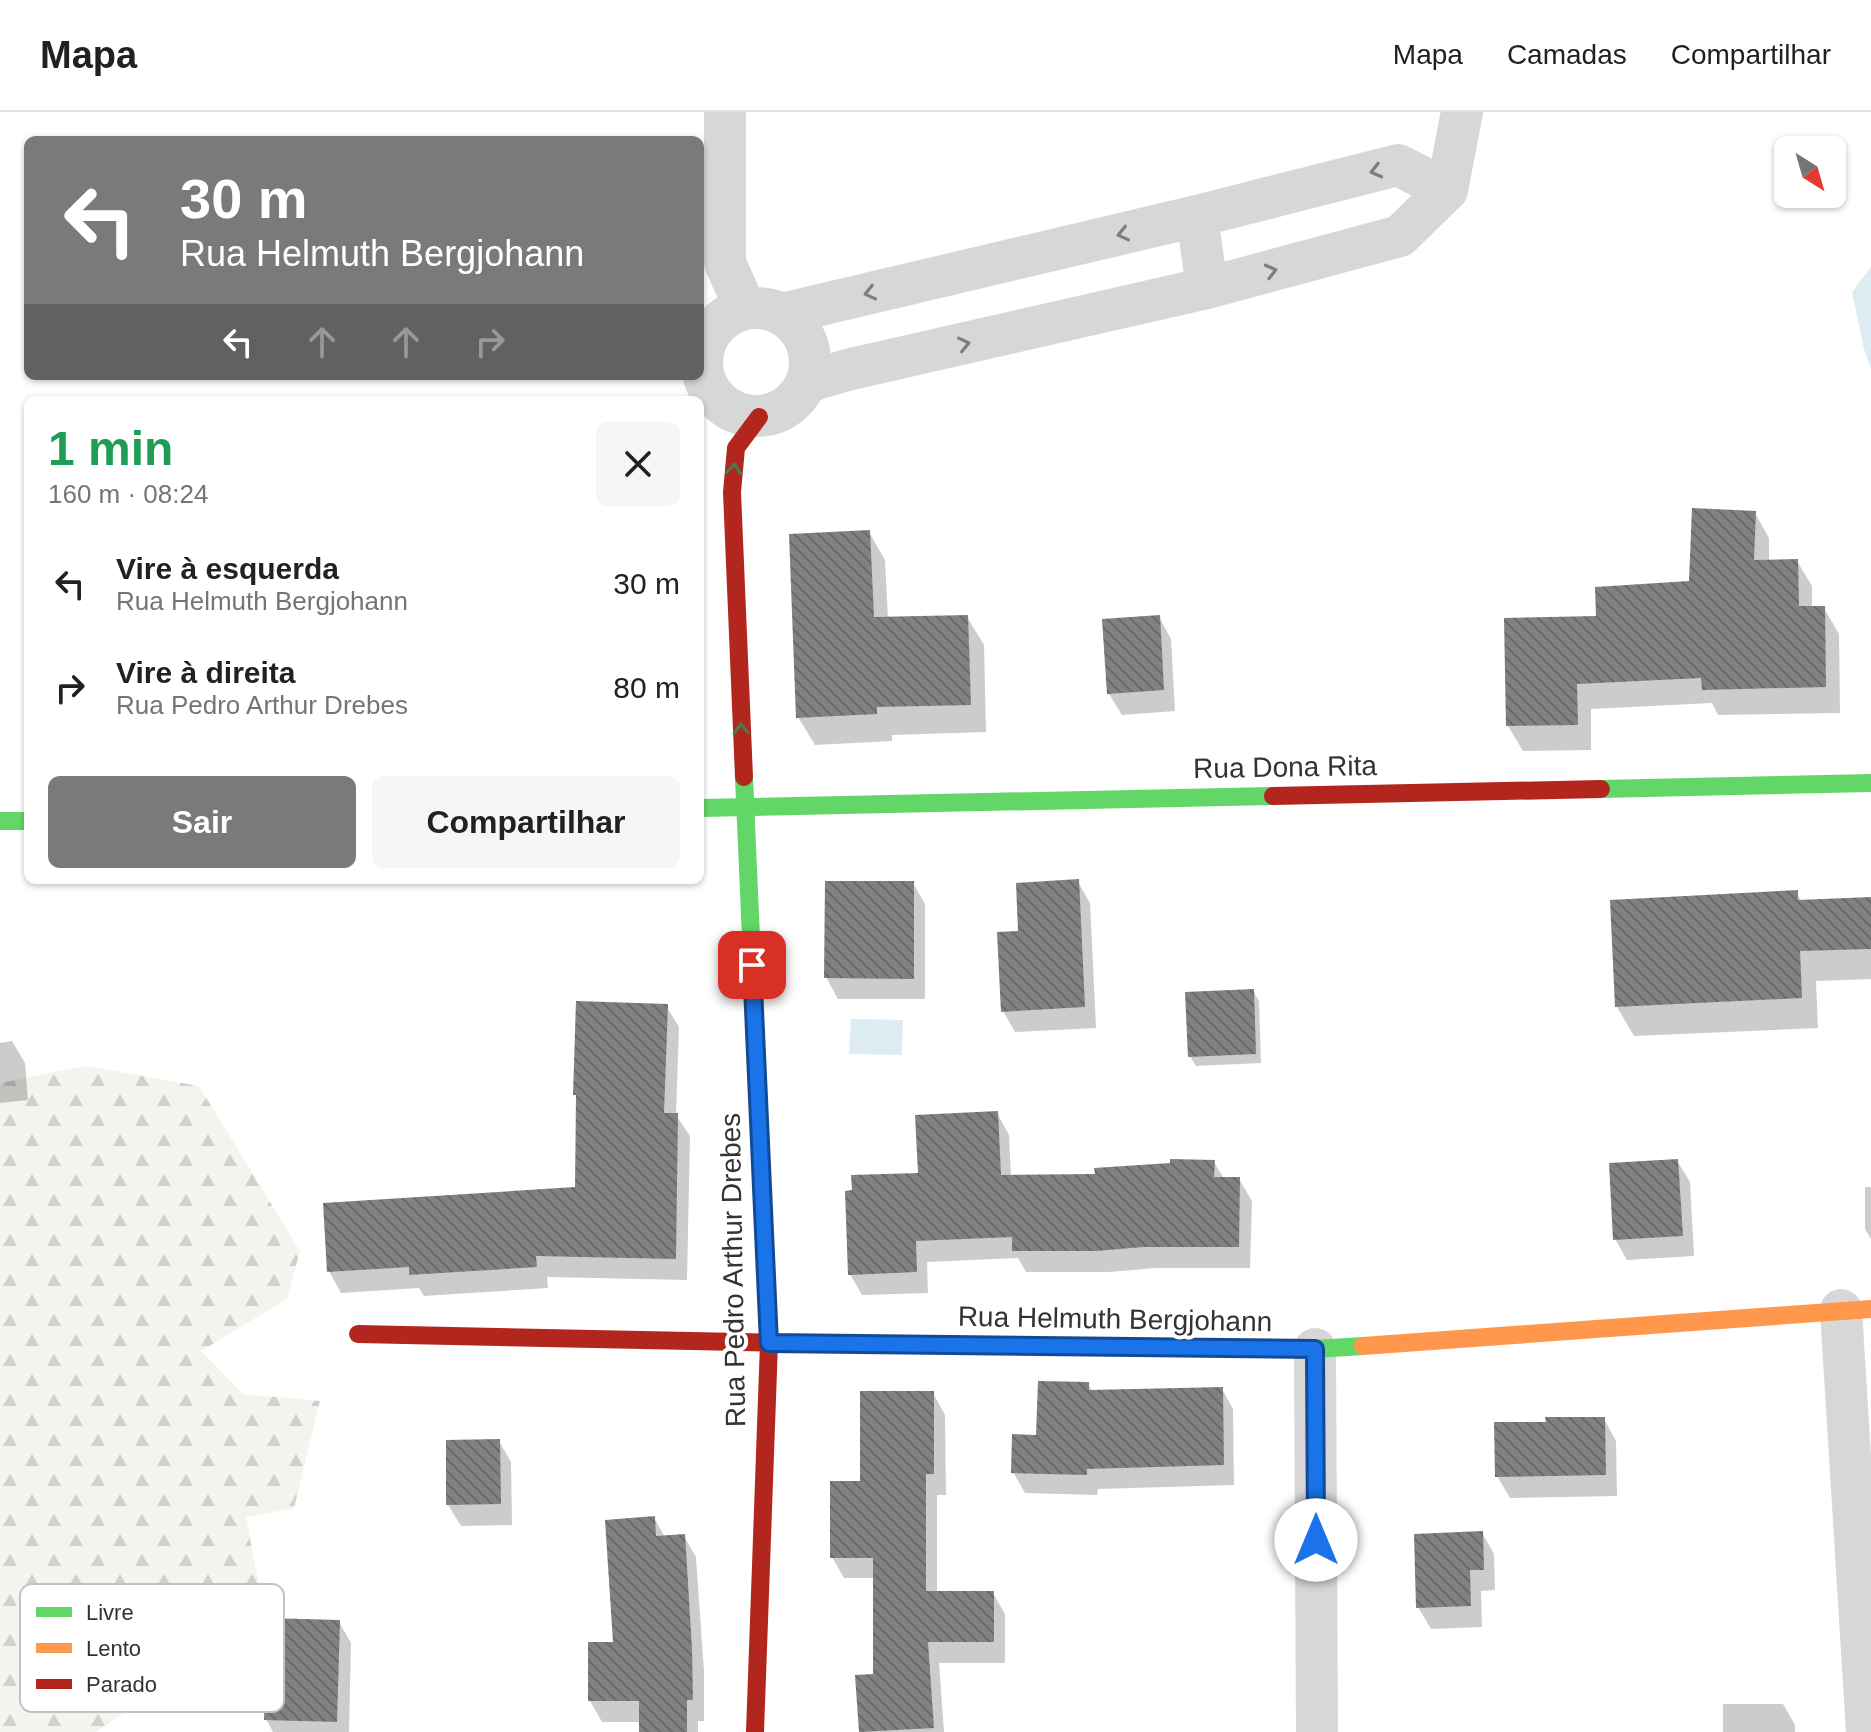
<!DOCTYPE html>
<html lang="pt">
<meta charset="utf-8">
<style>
body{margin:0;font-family:Arial,sans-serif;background:#f6f6f6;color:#202124;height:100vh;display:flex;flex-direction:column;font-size:30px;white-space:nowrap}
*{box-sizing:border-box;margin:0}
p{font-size:26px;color:#757577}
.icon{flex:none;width:44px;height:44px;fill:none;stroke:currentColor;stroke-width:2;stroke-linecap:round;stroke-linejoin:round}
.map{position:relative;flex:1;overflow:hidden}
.details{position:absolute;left:24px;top:284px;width:680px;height:488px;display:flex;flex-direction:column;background:#fff;border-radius:12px;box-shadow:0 2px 6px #0004}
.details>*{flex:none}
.guide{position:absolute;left:24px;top:24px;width:680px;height:244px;border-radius:12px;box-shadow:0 2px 6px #0004;background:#7a7a7a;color:#fff;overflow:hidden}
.needle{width:52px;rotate:143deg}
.tools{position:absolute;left:1774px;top:24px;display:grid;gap:16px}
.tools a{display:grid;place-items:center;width:72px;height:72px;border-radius:12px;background:#fff;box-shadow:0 2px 6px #0004;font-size:40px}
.pin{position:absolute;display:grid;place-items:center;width:68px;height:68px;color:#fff;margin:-34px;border-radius:16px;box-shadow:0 4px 12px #0006}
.me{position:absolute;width:88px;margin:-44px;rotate:0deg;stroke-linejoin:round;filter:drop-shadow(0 0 6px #0008)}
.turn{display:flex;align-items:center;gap:28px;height:168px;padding:0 24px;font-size:36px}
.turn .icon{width:104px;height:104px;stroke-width:2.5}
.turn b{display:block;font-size:56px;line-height:68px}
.lanes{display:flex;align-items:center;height:76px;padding:0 24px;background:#0003;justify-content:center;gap:40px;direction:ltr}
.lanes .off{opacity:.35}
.round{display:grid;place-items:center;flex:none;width:84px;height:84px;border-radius:12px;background:#f6f6f6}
.summary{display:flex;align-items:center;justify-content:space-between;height:136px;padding:0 24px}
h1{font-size:48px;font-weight:700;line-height:60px;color:#1e9e55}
.action{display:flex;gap:16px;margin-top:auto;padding:16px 24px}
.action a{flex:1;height:92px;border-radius:12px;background:#7a7a7a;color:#fff;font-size:32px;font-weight:700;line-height:92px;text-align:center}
.action a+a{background:#f6f6f6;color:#202124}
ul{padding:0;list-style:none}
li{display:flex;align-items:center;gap:24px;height:104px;padding:0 24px}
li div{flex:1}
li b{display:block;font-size:30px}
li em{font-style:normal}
header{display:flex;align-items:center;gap:48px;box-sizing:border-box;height:112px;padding:0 40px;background:#fff;border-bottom:2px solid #e0e0e0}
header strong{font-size:38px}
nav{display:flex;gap:44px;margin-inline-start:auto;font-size:28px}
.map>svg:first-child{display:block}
.forest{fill:url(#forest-firs)}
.water{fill:#ddebf3}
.shadow{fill:#0003}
.building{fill:url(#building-back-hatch)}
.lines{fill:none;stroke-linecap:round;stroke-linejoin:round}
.street{stroke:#d7d7d7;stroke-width:42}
.fast{stroke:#63d668;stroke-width:18}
.slow{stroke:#ff974d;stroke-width:18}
.jam{stroke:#b3261e;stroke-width:18}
.oneway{stroke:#7d7d7d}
.oneway2{stroke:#497c4b}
.route-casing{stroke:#114b97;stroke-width:20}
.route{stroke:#1a73e8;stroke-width:14}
.labels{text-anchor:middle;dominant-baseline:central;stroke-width:8;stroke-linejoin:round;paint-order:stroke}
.street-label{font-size:28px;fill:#333;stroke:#fff}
.key{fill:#fff;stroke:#c2c2c2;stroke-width:2}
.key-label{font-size:22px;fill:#333}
</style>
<header>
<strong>Mapa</strong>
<nav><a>Mapa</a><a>Camadas</a><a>Compartilhar</a></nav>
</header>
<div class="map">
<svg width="1871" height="1620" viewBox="0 0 1871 1620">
<defs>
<pattern id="forest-firs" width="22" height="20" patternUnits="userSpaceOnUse" patternTransform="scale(2)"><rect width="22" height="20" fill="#f1f5ed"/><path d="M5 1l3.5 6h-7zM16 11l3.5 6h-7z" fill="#cfd2cc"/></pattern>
<pattern id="building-back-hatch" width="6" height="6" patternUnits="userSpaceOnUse" patternTransform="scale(2)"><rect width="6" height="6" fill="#818181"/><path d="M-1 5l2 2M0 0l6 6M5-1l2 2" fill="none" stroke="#6a6a6a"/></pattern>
</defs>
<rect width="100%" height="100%" fill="#fff"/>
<path class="forest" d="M 86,954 L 199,974 L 300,1139 L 287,1187 L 201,1239 L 243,1282 L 320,1289 L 294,1396 L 246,1405 L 260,1478 L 122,1602 L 96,1620 L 0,1620 L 0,971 Z"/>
<g class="water">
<path d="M 1871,155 L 1871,257 L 1864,237 L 1852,180 Z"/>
<path d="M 851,907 L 903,908 L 902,943 L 849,942 Z"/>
</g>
<g class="shadow">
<path d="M 1755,401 L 1769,426 L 1769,449 L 1797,449 L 1812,474 L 1812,496 L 1824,496 L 1839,522 L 1840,601 L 1718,603 L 1712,591 L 1591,597 L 1591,638 L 1523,639 L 1508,614 L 1598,506 L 1691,471 Z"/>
<path d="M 869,420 L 885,448 L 888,507 L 967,505 L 984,533 L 986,620 L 892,623 L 892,629 L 815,633 L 798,605 Z"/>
<path d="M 1159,505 L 1171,527 L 1175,599 L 1122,603 L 1109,582 Z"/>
<path d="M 1078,770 L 1090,791 L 1096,916 L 1015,920 L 1003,899 L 1020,821 Z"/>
<path d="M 913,771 L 925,792 L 925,887 L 838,887 L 826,865 Z"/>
<path d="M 1796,780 L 1802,790 L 1871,787 L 1871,867 L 1816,869 L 1818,916 L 1634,924 L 1617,895 Z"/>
<path d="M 1253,879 L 1259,889 L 1261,951 L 1196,954 L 1190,944 Z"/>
<path d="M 666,894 L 679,915 L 676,1003 L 690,1024 L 687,1168 L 547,1165 L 548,1176 L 424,1184 L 419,1176 L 341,1181 L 329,1159 L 577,1076 L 578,986 L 576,982 Z"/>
<path d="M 12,929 L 25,951 L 28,988 L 0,991 L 0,931 Z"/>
<path d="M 997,1001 L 1009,1023 L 1011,1065 L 1097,1063 L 1214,1050 L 1224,1067 L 1239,1067 L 1252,1089 L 1250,1156 L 1156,1156 L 1109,1160 L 1026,1160 L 1018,1146 L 927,1150 L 928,1181 L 862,1183 L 850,1162 L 920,1063 Z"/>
<path d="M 1677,1049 L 1690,1070 L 1694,1144 L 1627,1148 L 1615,1127 Z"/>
<path d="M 1865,1075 L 1871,1075 L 1871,1127 L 1865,1117 Z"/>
<path d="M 1088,1272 L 1092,1279 L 1222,1277 L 1233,1297 L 1234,1373 L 1098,1377 L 1097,1383 L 1025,1381 L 1013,1360 L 1038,1325 Z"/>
<path d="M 933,1281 L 945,1303 L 946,1383 L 937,1383 L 937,1481 L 993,1481 L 1005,1502 L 1005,1551 L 939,1551 L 944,1620 L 859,1620 L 860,1594 L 875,1564 L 875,1466 L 844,1466 L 832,1445 L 862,1371 Z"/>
<path d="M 1604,1307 L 1616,1329 L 1617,1384 L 1510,1386 L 1497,1364 L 1548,1312 Z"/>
<path d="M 499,1329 L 511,1350 L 512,1413 L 461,1414 L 448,1393 Z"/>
<path d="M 654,1406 L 665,1425 L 684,1424 L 696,1445 L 704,1560 L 704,1609 L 698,1609 L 698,1620 L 641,1620 L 641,1610 L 602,1610 L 590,1589 L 615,1532 Z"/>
<path d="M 1482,1421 L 1494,1442 L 1495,1478 L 1481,1479 L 1482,1515 L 1431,1517 L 1418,1495 Z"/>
<path d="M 339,1510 L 351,1531 L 349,1620 L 273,1620 L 266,1607 Z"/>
<path d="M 1723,1592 L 1783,1592 L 1795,1613 L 1795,1620 L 1723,1620 Z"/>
</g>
<g class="building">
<path d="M 1692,396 L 1756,399 L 1754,448 L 1798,447 L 1799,494 L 1825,494 L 1826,575 L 1702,578 L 1701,566 L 1577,572 L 1578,613 L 1506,614 L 1504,506 L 1596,504 L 1595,475 L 1689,469 Z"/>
<path d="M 870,418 L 874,505 L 968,503 L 971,593 L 877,595 L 877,602 L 796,606 L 789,422 Z"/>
<path d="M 1160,503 L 1164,578 L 1107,582 L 1102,507 Z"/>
<path d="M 1079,767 L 1085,895 L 1001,900 L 997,820 L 1018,819 L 1016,771 Z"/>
<path d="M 825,769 L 914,769 L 914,867 L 824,866 Z"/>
<path d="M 1798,778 L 1798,788 L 1871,785 L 1871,837 L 1800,839 L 1802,886 L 1615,895 L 1610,788 Z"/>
<path d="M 1254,877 L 1256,942 L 1188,945 L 1185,880 Z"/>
<path d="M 576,889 L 668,892 L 664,1001 L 678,1001 L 676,1147 L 536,1144 L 537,1155 L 409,1163 L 409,1155 L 327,1160 L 323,1091 L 575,1075 L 576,983 L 573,983 Z"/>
<path d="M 998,999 L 1001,1063 L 1095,1062 L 1094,1056 L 1170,1051 L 1170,1047 L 1215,1048 L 1214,1065 L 1240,1065 L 1239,1135 L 1143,1135 L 1096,1139 L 1012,1139 L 1012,1125 L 916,1129 L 917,1160 L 848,1163 L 845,1079 L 852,1078 L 851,1063 L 918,1061 L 915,1003 Z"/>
<path d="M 1678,1047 L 1683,1124 L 1613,1128 L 1609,1051 Z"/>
<path d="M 1038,1269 L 1089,1270 L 1089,1278 L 1223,1275 L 1224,1353 L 1087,1357 L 1087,1363 L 1011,1361 L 1012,1322 L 1036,1323 Z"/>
<path d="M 860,1279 L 934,1279 L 934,1362 L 926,1362 L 926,1479 L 994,1479 L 994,1530 L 928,1530 L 934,1616 L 859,1620 L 855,1563 L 873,1562 L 873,1446 L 830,1446 L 830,1369 L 860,1369 Z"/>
<path d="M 1545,1305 L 1605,1305 L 1606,1363 L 1495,1365 L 1494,1310 L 1546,1310 Z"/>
<path d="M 500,1327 L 501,1392 L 446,1393 L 446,1328 Z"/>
<path d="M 655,1404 L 656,1424 L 685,1422 L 692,1537 L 693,1588 L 687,1588 L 687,1620 L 639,1620 L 639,1589 L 588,1589 L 588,1530 L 613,1530 L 605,1408 Z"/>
<path d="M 1483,1419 L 1484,1458 L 1470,1458 L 1471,1494 L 1416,1496 L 1414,1422 Z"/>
<path d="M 266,1506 L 340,1508 L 337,1610 L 264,1608 Z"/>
</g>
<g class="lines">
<g class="street">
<path d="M 725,0 L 725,151 L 745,196"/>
<path d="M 1197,104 L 1207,176"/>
<circle cx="756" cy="250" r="54"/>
<path d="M 782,202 L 1197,104 L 1398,53 L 1447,78"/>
<path d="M 807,270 L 847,258 L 1207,176 L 1400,124 L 1447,78 L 1462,0"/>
<path d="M 1841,1198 L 1867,1620"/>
<path d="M 1315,1237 L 1317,1620"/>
</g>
<g class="fast">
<path d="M 744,665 L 767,1194"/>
<path d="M 1601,677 L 1871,671"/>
<path d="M 700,696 L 1273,684"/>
<path d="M 0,709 L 28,709"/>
<path d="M 784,1231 L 1315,1237 L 1363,1234"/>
</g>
<path class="slow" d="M 1363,1234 L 1871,1197"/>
<g class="jam">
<path d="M 744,665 L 732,380 L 736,336 L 759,305"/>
<path d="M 1273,684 L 1601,677"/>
<path d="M 358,1222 L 784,1231"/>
<path d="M 755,1620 L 769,1231 L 767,1194"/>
</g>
</g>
<defs><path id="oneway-chevron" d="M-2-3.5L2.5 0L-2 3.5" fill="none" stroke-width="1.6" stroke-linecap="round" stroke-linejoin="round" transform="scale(2)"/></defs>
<g class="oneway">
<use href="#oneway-chevron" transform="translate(1376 59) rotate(166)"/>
<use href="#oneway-chevron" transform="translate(1123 122) rotate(167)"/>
<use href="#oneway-chevron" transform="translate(1271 159) rotate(-15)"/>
<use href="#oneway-chevron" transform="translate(870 181) rotate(167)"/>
<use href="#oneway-chevron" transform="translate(964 232) rotate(-13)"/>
</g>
<g class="oneway2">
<use href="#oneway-chevron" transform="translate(734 357) rotate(-84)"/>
<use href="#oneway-chevron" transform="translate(741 617) rotate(-92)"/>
</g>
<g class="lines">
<defs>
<path id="route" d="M 752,853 L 769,1231 L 1315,1237 L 1316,1428"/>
</defs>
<use href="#route" class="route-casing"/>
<use href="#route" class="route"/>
</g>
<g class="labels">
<g class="street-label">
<text transform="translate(1285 655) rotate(-1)">Rua Dona Rita</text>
<text transform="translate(733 1158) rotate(-91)">Rua Pedro Arthur Drebes</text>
<text transform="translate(1115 1207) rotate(1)">Rua Helmuth Bergjohann</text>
</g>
</g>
<rect x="20" y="1472" width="264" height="128" rx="12" class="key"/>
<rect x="36" y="1495" width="36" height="10" fill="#63d668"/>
<rect x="36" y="1531" width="36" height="10" fill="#ff974d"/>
<rect x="36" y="1567" width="36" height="10" fill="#b3261e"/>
<g class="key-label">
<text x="86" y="1508">Livre</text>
<text x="86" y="1544">Lento</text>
<text x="86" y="1580">Parado</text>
</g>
</svg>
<div class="tools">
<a><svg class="needle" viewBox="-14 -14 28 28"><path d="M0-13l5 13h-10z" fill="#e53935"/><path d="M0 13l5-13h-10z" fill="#757577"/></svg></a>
</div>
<div class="pin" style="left:752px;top:853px;background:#d93025"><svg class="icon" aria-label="arrive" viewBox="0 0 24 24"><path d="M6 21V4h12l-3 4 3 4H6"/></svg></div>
<svg class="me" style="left:1316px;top:1428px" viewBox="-20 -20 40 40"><circle r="19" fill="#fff"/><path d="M0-13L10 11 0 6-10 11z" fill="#1a73e8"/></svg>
<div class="guide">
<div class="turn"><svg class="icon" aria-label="left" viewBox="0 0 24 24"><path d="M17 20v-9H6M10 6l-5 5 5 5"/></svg><div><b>30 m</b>Rua Helmuth Bergjohann</div></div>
<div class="lanes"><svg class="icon" aria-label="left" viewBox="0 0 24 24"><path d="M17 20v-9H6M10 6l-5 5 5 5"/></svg><svg class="icon off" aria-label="ahead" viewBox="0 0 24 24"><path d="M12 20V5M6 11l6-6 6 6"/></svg><svg class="icon off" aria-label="ahead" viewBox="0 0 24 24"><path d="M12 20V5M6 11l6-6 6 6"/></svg><svg class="icon off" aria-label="right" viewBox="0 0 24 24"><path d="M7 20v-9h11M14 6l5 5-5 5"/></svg></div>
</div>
<section class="details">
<div class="summary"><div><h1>1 min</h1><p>160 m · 08:24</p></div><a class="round"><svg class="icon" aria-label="close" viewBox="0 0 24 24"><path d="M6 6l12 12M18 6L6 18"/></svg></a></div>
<ul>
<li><svg class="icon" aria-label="left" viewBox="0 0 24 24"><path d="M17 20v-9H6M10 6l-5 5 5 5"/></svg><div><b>Vire à esquerda</b><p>Rua Helmuth Bergjohann</p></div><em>30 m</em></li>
<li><svg class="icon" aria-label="right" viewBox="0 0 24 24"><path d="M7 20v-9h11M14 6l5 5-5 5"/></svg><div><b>Vire à direita</b><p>Rua Pedro Arthur Drebes</p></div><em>80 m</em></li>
</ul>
<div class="action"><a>Sair</a><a>Compartilhar</a></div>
</section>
</div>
